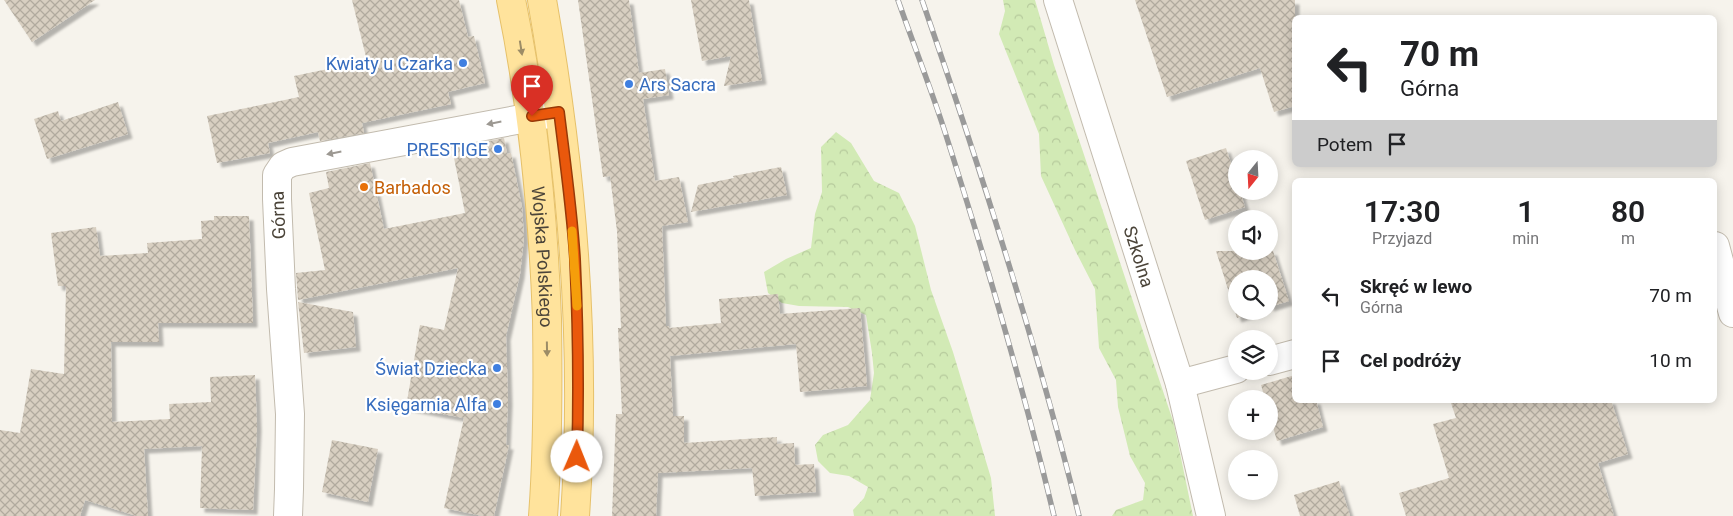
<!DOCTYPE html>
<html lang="pl">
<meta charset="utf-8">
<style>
body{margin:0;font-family:Roboto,sans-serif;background:#f6f6f6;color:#202124;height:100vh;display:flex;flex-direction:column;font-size:19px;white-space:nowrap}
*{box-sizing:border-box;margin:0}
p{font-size:16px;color:#757577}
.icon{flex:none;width:28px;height:28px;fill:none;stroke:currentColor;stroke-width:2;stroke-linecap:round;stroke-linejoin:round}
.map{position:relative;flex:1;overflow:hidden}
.details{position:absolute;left:1292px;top:178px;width:425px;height:225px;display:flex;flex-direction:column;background:#fff;border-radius:8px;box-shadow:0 2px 12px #0003}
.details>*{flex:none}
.banner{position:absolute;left:1292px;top:15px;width:425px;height:152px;border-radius:8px;box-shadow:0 2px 12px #0003;background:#fff;color:#202124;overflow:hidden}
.needle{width:32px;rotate:198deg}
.fabs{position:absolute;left:1228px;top:150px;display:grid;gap:10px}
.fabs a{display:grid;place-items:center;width:50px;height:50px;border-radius:50%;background:#fff;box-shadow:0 2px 12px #0003;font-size:25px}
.pin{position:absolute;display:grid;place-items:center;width:42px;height:42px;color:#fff;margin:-51px -21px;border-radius:50% 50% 50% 0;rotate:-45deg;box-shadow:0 0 5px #0007}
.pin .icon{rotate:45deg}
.me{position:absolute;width:55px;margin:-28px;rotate:1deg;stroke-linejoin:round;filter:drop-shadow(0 0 4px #0008)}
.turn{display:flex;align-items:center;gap:18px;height:105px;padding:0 25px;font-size:22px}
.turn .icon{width:65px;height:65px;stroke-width:2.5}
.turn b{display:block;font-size:35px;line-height:42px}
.then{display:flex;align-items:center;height:48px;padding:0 25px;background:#0003;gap:10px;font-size:19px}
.eta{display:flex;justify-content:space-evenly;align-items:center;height:85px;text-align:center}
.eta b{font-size:30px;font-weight:600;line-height:35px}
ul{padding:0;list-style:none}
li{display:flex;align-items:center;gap:15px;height:65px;padding:0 25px}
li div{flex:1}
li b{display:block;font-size:19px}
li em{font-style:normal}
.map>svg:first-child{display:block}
.forest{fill:url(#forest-crowns)}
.building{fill:url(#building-cross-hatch);filter:url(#shadow)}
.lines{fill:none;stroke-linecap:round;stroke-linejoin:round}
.minor-casing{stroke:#c2bbae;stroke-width:30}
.major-casing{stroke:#e6c16a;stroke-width:30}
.minor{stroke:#fff;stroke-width:28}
.major{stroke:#ffe39c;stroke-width:28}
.rail-casing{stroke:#9a9a9a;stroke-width:5.5}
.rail{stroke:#fff;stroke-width:4;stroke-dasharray:11;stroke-linecap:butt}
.oneway{fill:#9c8c66}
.oneway2{fill:#9c9892}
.route-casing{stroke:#983908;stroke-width:12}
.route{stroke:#ea580c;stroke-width:9}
.slow{stroke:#f59e0b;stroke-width:9}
.shop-dot{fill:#3f7fe0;stroke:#fff;stroke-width:2}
.food-dot{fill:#e8710a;stroke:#fff;stroke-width:2}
.labels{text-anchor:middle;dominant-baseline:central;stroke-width:4.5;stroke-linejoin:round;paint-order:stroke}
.shop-label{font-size:18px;fill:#366cbe;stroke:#fff;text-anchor:end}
.food-label{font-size:18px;fill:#c56008;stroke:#fff;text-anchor:start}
.street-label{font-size:18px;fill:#4b4439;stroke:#fff}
</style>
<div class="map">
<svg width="1733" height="516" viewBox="0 0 1733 516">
<defs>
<pattern id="forest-crowns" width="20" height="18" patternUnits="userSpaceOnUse" patternTransform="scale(1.25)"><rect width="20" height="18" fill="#d2eab5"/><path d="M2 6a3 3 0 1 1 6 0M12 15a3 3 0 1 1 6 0" fill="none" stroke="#b6ca9c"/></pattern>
<pattern id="building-cross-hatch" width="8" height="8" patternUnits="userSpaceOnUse" patternTransform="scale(1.25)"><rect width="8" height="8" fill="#d8cfc1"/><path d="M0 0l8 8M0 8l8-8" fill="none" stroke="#b1aa9e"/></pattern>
<filter id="shadow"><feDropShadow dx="4.5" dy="4.5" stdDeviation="1" flood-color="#0004"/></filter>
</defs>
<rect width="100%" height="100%" fill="#f6f3ec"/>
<g class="forest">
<path d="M 1003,0 L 1035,0 L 1054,65 L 1174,424 L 1193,516 L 1112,516 L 1116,510 L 1143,500 L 1145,483 L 1130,456 L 1118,407 L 1116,380 L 1099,348 L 1095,289 L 1075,250 L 1041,176 L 1039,134 L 999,34 L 1005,11 Z"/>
<path d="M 836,132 L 851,143 L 874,181 L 899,193 L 915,226 L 931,290 L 953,352 L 991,478 L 995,516 L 854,516 L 853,510 L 864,498 L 868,487 L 849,476 L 830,473 L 818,461 L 815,445 L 823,435 L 848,425 L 870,400 L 874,373 L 872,353 L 866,315 L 848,307 L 799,306 L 782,303 L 768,293 L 764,272 L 786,259 L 811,248 L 815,214 L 822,192 L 821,147 Z"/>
</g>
<g class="building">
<path d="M 4,0 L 95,0 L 32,42 Z"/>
<path d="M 352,0 L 459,0 L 468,37 L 474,36 L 485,83 L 448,92 L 451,104 L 362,123 L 364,133 L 320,141 L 318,132 L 268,143 L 270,153 L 217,163 L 207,116 L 299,97 L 294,76 L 367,61 Z"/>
<path d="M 578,0 L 629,0 L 639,73 L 665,69 L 669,95 L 643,99 L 655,181 L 679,177 L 688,222 L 662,226 L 666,326 L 669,326 L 669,328 L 721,323 L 719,299 L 778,294 L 780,314 L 860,308 L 867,386 L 800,392 L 796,344 L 670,356 L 673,416 L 684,416 L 684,443 L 777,437 L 777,444 L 794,443 L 795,465 L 814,464 L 816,492 L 755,496 L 752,468 L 658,473 L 656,516 L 612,516 L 616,414 L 622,414 L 618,328 L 621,328 L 617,231 L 610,176 L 603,177 Z"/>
<path d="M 691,0 L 749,0 L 762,80 L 724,86 L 731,56 L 702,61 Z"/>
<path d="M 1135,0 L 1295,0 L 1295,106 L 1274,112 L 1260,68 L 1167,97 Z"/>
<path d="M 118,102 L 128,134 L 47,159 L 34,119 L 58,111 L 61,121 Z"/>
<path d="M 504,138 L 507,154 L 511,153 L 522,207 L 524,238 L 520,274 L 506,336 L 508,401 L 506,445 L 509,445 L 494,516 L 483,516 L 444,508 L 464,418 L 406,407 L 420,325 L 444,330 L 458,268 L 298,300 L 296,273 L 325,270 L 309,193 L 329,188 L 326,172 L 370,163 L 384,229 L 465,213 L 452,148 Z"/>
<path d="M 1226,148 L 1236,179 L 1236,191 L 1240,191 L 1245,207 L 1205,220 L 1186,161 Z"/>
<path d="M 781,167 L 787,195 L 691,212 L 698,185 L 734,178 L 733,176 Z"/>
<path d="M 214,216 L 249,216 L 253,323 L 158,323 L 159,342 L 111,342 L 112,422 L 170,419 L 169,404 L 211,402 L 210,377 L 255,375 L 257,427 L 253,510 L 200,508 L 202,446 L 144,449 L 148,516 L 137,516 L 85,500 L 80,516 L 0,516 L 0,430 L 20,433 L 31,369 L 64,374 L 66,286 L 58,286 L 51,233 L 96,227 L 100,256 L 148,253 L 147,243 L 202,239 L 201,221 L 214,220 Z"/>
<path d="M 1216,251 L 1273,251 L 1289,301 L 1269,307 L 1269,279 L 1236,279 L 1236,311 L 1257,311 L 1237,318 Z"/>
<path d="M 298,302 L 353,312 L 356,347 L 304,353 Z"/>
<path d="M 1295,375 L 1295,400 L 1316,400 L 1323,427 L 1277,441 L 1269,413 L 1269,399 L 1265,399 L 1261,385 Z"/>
<path d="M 1450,400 L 1611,400 L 1628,454 L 1598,463 L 1614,516 L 1406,516 L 1399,493 L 1449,478 L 1433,424 L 1456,418 Z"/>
<path d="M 332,440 L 378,449 L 368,502 L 322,492 Z"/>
<path d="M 1339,481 L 1350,516 L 1300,516 L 1294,495 Z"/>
</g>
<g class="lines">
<defs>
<g id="minor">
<path id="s1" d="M 1058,0 L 1180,384 L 1211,516"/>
<path d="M 1715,246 L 1733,313"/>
<path d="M 1269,361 L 1295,354"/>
<path d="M 1180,384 L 1236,369"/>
<path d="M 288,516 L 289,489 L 290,414 L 281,289 L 277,199 L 277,175 L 283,166 L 292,162 L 559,112"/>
</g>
<g id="major">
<path id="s2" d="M 511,0 C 533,107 543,210 547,319 C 548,385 548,451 543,516"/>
<path d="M 542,0 C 572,170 587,344 575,516"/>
</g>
</defs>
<use href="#minor" class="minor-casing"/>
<use href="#major" class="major-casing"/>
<use href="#minor" class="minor"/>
<use href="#major" class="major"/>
<defs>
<g id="rail">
<path d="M 898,0 C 913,43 930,86 944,129 C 985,257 1023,386 1054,516"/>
<path d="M 922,0 C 981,170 1036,341 1079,516"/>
</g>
</defs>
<use href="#rail" class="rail-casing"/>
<use href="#rail" class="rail"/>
</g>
<defs><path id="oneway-solid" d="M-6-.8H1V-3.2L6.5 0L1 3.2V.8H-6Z" transform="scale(1.25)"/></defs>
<g class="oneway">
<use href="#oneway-solid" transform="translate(521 48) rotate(81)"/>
<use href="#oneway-solid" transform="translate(547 349) rotate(89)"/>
</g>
<g class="oneway2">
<use href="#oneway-solid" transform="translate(494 123) rotate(169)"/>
<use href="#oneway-solid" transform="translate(334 153) rotate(169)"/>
</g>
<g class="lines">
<defs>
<path id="route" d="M 532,116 L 559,112 C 565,161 572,210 575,259 C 578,325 579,391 577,457"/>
</defs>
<use href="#route" class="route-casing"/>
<use href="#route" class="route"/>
<path class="slow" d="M 572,231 L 577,306"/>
</g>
<g class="shop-dot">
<circle cx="463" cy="63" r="5"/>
<circle cx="629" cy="84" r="5"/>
<circle cx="498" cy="149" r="5"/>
<circle cx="497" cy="368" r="5"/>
<circle cx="497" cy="404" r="5"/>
</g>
<circle class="food-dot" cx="364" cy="187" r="5"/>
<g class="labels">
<g class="shop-label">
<text x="453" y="63">Kwiaty u Czarka</text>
<text x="639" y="84" text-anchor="start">Ars Sacra</text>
<text x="488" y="149">PRESTIGE</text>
<text x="487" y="368">Świat Dziecka</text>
<text x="487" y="404">Księgarnia Alfa</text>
</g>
<g class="food-label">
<text x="374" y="187">Barbados</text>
</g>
<g class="street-label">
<text transform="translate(278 215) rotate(-92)">Górna</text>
<text stroke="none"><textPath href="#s2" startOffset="259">Wojska Polskiego</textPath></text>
<text stroke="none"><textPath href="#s1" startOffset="269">Szkolna</textPath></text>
</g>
</g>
</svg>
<div class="fabs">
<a><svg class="needle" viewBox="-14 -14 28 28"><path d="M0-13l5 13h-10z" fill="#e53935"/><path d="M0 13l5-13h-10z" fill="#757577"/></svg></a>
<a><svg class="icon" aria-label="sound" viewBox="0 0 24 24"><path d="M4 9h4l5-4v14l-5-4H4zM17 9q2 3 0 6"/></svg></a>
<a><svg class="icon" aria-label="search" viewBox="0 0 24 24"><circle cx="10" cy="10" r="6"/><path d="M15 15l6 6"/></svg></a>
<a><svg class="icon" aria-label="layers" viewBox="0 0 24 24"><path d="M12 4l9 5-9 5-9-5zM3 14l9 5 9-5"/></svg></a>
<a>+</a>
<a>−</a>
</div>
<div class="pin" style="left:532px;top:116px;background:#d93025"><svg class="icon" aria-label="arrive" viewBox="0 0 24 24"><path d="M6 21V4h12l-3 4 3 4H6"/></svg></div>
<svg class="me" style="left:577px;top:457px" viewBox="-20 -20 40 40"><circle r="19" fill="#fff"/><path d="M0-13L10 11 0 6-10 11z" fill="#ea580c"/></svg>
<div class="banner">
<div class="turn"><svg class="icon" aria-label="left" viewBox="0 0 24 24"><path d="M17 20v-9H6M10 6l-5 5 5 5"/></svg><div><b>70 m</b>Górna</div></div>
<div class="then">Potem<svg class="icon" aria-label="arrive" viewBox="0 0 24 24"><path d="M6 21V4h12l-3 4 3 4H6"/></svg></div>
</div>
<section class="details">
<div class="eta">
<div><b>17:30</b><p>Przyjazd</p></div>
<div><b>1</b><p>min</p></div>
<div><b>80</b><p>m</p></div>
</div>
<ul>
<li><svg class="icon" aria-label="left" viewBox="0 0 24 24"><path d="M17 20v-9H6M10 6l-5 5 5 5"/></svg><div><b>Skręć w lewo</b><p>Górna</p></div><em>70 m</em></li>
<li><svg class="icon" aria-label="arrive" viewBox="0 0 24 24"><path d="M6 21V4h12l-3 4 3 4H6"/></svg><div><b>Cel podróży</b></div><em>10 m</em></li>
</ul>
</section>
</div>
